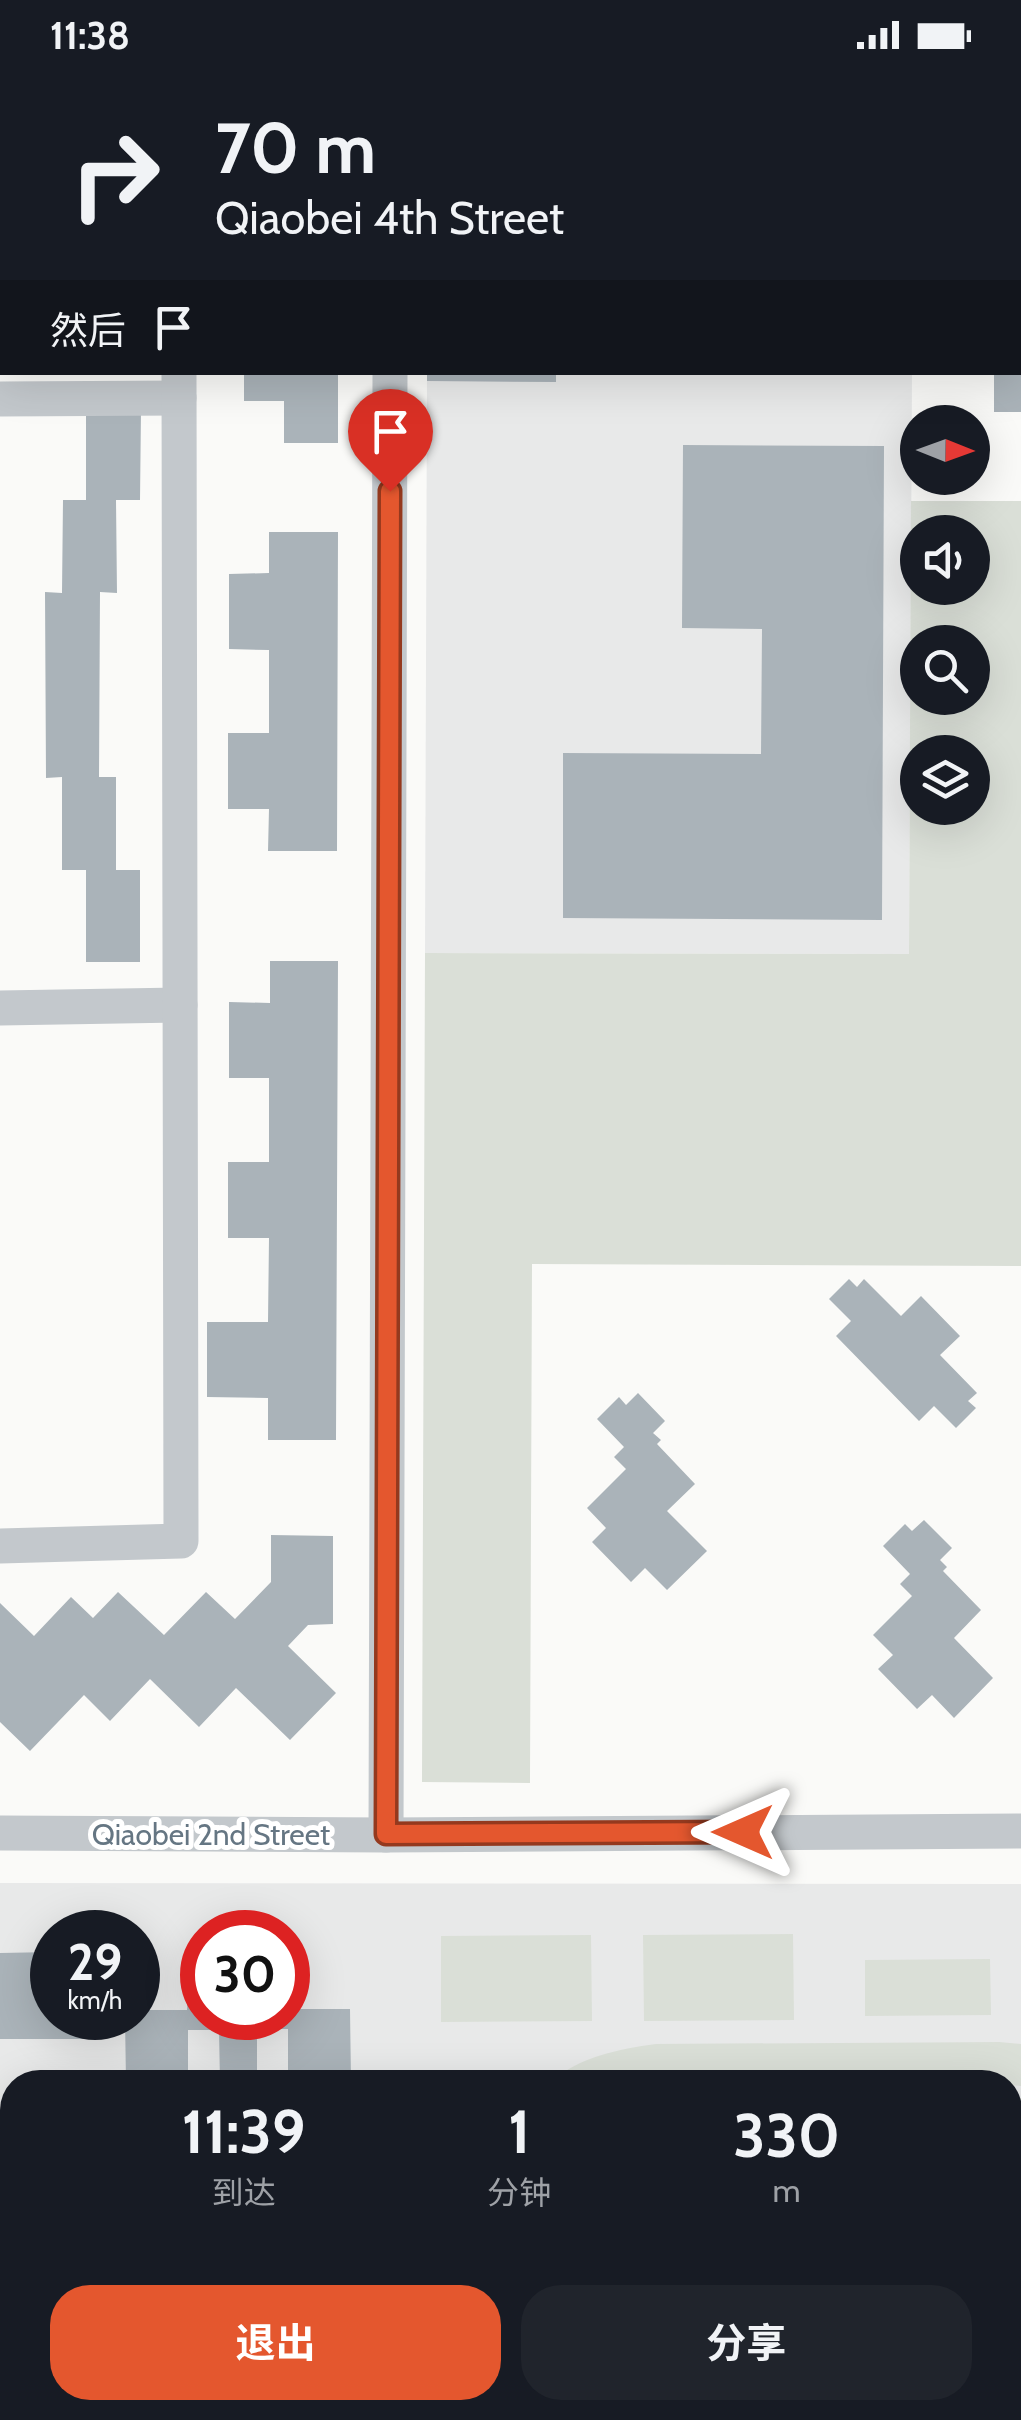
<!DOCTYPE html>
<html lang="zh">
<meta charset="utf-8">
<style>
body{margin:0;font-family:Cabin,"Noto Sans SC",sans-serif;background:#20242c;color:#f1f3f6;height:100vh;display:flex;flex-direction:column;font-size:38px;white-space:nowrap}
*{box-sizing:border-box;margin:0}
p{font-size:32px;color:#9ea1a6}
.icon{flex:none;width:55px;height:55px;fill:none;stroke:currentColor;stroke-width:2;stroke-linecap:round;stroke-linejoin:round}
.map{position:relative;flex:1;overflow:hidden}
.side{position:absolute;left:0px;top:2000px;width:1022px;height:350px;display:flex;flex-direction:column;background:#171b24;border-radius:40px 40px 0 0;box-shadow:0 10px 40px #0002}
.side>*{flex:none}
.top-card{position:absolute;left:0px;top:0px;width:1022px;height:305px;box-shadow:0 10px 40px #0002;background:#171b24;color:#f1f3f6;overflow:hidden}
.needle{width:65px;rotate:91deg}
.buttons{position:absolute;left:900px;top:335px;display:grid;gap:20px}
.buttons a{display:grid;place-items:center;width:90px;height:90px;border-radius:50%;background:#171b24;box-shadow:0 10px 40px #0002;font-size:50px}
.speed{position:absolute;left:30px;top:1840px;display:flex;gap:20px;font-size:50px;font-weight:700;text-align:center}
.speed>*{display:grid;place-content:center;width:130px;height:130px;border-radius:50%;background:#171b24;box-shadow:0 10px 40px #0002;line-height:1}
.speed small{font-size:25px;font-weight:400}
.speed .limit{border:15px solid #d22;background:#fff;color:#111}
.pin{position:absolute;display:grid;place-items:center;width:85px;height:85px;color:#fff;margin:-102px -42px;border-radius:50% 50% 50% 0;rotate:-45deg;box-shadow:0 0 10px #0007}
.pin .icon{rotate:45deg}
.me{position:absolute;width:110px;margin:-55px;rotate:270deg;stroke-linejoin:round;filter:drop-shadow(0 0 8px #0008)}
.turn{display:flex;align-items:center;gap:35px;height:210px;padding:0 50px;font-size:45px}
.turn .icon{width:130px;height:130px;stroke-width:2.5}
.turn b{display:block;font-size:70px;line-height:85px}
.then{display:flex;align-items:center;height:95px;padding:0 50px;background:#0003;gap:20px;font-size:38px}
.eta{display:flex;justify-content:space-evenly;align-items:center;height:170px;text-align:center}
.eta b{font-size:60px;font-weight:700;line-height:70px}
.cta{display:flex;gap:20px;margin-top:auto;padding:20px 50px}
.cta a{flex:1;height:115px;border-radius:40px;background:#e4572e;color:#fff;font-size:40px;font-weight:700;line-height:115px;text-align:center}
.cta a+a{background:#20242c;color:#f1f3f6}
.status{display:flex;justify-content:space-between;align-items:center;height:70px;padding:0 50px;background:#171b24;direction:ltr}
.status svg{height:28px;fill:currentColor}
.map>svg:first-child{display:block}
.built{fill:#e8e9e9;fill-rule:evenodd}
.green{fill:#dadfd7;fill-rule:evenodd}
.building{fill:#aab3b9}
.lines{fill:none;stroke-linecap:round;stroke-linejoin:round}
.minor{stroke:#c3c8cc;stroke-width:35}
.route-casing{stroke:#94391e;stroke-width:25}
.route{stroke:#e4572e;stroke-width:18}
.labels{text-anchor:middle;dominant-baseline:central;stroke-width:10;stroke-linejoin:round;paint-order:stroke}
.street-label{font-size:30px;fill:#657683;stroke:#fff}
</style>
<div class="status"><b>11:38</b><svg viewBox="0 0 49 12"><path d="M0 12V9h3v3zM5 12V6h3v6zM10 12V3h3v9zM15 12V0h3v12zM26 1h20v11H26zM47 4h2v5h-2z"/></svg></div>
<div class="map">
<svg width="1021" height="2350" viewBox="0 0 1021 2350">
<rect width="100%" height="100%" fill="#fafaf8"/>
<g class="built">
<path d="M 427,303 L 912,303 L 909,884 L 425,883 Z"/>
<path d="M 0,1813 L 1021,1814 L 1021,2350 L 275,2350 L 233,2338 L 1010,2338 L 1010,2012 L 12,2012 L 12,2271 L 0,2267 ZM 52,1862 L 138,1862 L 138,1948 L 52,1948 ZM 202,1862 L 288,1862 L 288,1948 L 202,1948 Z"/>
</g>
<g class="green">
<path d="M 911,431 L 1021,431 L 1021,1196 L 532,1194 L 530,1713 L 422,1712 L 425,883 L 909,884 ZM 972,462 L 972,518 L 918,518 L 918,462 ZM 972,572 L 972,628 L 918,628 L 918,572 ZM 972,682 L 972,738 L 918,738 L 918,682 Z"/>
<path d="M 793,1864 L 794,1950 L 644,1951 L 643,1865 Z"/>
<path d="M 591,1865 L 592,1951 L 441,1952 L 441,1866 Z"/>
<path d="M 990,1889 L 991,1945 L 865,1946 L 865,1890 Z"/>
<path d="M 999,1972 L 1021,1974 L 1021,2016 L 1010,2015 L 1010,2012 L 550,2012 C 580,1987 618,1979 656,1974 Z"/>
<rect x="1010" y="2028" width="11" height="254"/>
<path d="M 0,2267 L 12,2271 L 12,2338 L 233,2338 L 275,2350 L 0,2350 Z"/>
</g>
<g class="building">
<path d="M 244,302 L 338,302 L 338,373 L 284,373 L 284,331 L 244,331 Z"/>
<path d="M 427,302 L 556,302 L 556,312 L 427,311 Z"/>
<rect x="994" y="302" width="27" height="40"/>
<path d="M 86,339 L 141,339 L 140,430 L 116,430 L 117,523 L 100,522 L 99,707 L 116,707 L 116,800 L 140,800 L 140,892 L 86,892 L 86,800 L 62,800 L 62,707 L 46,708 L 45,522 L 62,523 L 63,430 L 86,430 Z"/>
<path d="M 683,375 L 884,376 L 882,850 L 563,848 L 563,683 L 761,684 L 762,559 L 682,558 Z"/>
<path d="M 269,462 L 338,462 L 337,781 L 268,781 L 269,739 L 228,739 L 228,663 L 269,663 L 269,580 L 229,579 L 229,504 L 269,503 Z"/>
<path d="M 270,891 L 338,891 L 336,1370 L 268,1370 L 268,1328 L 207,1327 L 207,1252 L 268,1252 L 269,1168 L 228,1168 L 228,1092 L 269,1092 L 269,1008 L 229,1008 L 229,932 L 270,933 Z"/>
<path d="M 849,1209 L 857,1217 L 864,1209 L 901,1246 L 921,1226 L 960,1266 L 940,1285 L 977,1323 L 968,1331 L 976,1338 L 956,1358 L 934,1336 L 919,1351 L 836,1266 L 851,1251 L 829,1229 Z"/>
<path d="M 638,1323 L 665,1351 L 653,1363 L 661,1370 L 657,1374 L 695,1414 L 667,1441 L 707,1481 L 667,1520 L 645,1498 L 631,1512 L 592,1472 L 606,1458 L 587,1438 L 626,1399 L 614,1387 L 624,1377 L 597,1349 L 619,1327 L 626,1335 Z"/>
<path d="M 924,1450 L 952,1478 L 940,1490 L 947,1497 L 943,1501 L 981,1540 L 954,1568 L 993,1608 L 954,1648 L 932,1625 L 917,1639 L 878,1599 L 893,1585 L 873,1565 L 912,1526 L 900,1514 L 910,1504 L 883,1476 L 905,1454 L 912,1461 Z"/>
<path d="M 271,1465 L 333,1466 L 333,1554 L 308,1555 L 288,1576 L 336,1623 L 290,1670 L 236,1618 L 199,1657 L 150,1609 L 110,1651 L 84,1625 L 30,1681 L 0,1652 L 0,1533 L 34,1566 L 71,1527 L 93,1548 L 118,1522 L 164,1565 L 206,1522 L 235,1549 L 271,1512 Z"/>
<path d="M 52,1882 L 52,1948 L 86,1948 L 86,1969 L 0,1969 L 0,1883 Z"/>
<path d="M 188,1927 L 202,1927 L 202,1948 L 288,1948 L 288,1939 L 350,1939 L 351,2012 L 288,2012 L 288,1959 L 257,1959 L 257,2012 L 220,2012 L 219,1960 L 188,1960 L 188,2012 L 126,2012 L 125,1948 L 138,1948 L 138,1940 L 187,1940 Z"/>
</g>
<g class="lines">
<g class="minor">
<path d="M 0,0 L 400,2"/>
<path d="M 1020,6 L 1021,6"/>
<path d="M 0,329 L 179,328"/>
<path d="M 0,938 L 180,935"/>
<path d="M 0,1476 L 181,1471 L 179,302"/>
<path d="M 0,1763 L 386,1765 L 1021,1761"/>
<path d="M 386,1765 L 390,302"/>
</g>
</g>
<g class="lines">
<defs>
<path id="route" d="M 390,421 L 386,1764 L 743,1762"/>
</defs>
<use href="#route" class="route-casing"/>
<use href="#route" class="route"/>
</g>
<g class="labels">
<g class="street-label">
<text x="211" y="1764">Qiaobei 2nd Street</text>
</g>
</g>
</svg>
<div class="buttons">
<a><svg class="needle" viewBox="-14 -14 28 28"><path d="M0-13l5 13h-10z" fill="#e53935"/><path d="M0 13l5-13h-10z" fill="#9ea1a6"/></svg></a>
<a><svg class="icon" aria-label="sound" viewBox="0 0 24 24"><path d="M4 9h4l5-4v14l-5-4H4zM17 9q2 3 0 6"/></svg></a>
<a><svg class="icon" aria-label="search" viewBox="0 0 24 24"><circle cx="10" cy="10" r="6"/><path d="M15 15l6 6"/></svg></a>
<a><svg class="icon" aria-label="layers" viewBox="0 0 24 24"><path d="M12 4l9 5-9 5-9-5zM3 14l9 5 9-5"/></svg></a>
</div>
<div class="speed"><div>29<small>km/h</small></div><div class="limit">30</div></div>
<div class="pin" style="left:390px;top:421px;background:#d93025"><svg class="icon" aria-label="arrive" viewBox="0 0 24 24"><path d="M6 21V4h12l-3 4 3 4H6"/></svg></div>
<svg class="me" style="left:743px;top:1762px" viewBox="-20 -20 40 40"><path d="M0-17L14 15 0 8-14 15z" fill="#e4572e" stroke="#fff" stroke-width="4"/></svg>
<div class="top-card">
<div class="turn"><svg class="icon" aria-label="right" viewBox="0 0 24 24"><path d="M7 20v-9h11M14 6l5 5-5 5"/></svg><div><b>70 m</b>Qiaobei 4th Street</div></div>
<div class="then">然后<svg class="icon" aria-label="arrive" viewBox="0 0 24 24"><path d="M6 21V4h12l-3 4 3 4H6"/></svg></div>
</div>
<section class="side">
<div class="eta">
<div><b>11:39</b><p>到达</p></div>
<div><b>1</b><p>分钟</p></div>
<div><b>330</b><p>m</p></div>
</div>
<div class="cta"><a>退出</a><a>分享</a></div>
</section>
</div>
